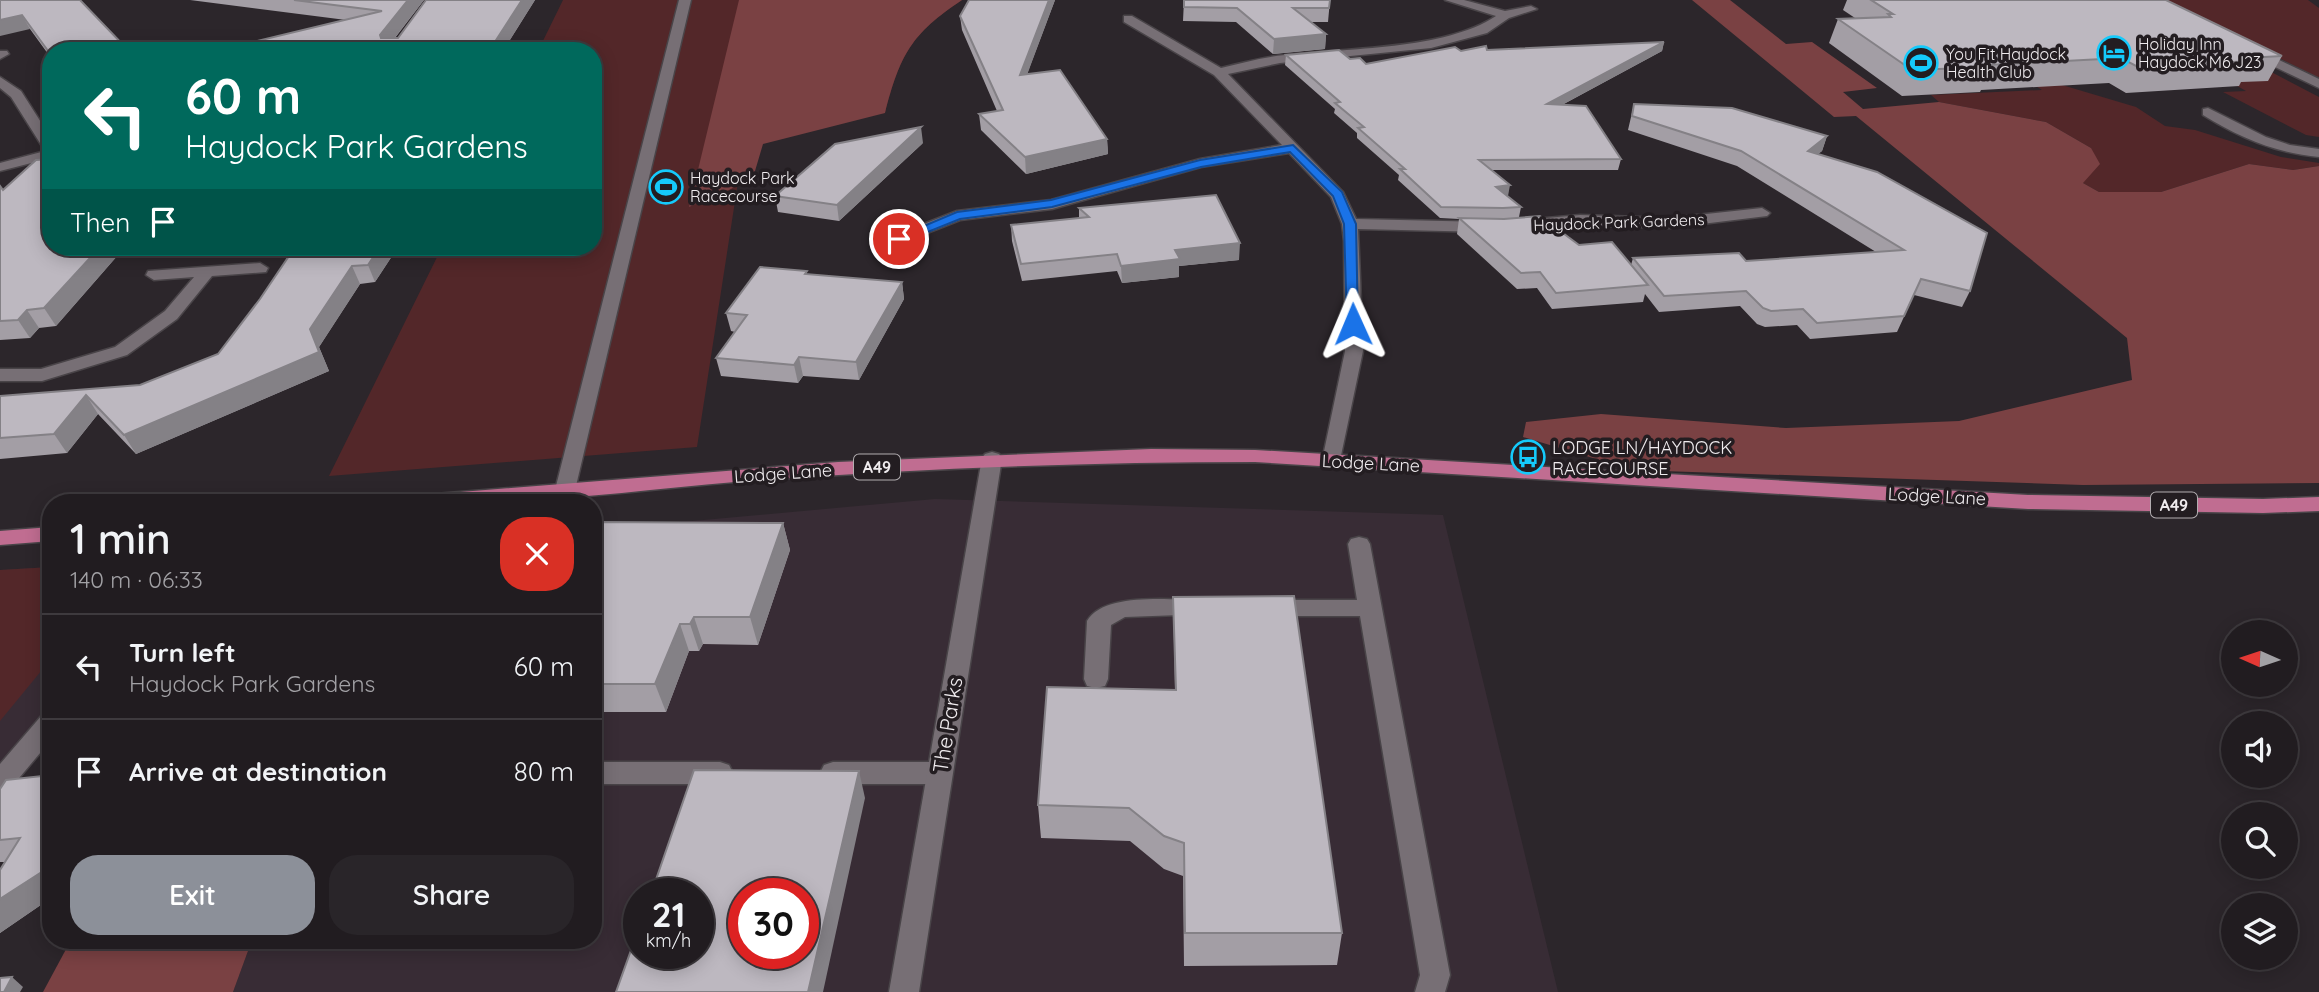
<!DOCTYPE html>
<meta charset="utf-8">
<style>
body{margin:0;font-family:Quicksand,sans-serif;background:#292529;color:#f1f3f6;height:100vh;display:flex;flex-direction:column;font-size:26px;white-space:nowrap}
*{box-sizing:border-box;margin:0}
p{font-size:23px;color:#a2a1a5}
.icon{flex:none;width:38px;height:38px;fill:none;stroke:currentColor;stroke-width:2;stroke-linecap:round;stroke-linejoin:round}
.map{position:relative;flex:1;overflow:hidden}
.sheet{position:absolute;left:42px;top:494px;width:560px;height:455px;display:flex;flex-direction:column;background:#211c20;border-radius:28px;box-shadow:0 4px 18px #0003,0 0 0 2px #3e3a3e}
.sheet>*{flex:none}
.top-card{position:absolute;left:42px;top:42px;width:560px;height:214px;border-radius:28px;box-shadow:0 4px 18px #0003,0 0 0 2px #3e3a3e;background:#00695c;color:#fff;overflow:hidden}
.needle{width:46px;rotate:273deg}
.controls{position:absolute;left:2221px;top:620px;display:grid;gap:14px}
.controls a{display:grid;place-items:center;width:77px;height:77px;border-radius:50%;background:#211c20;box-shadow:0 4px 18px #0003,0 0 0 2px #3e3a3e;font-size:35px}
.speed{position:absolute;left:623px;top:878px;display:flex;gap:14px;font-size:35px;font-weight:700;text-align:center}
.speed>*{display:grid;place-content:center;width:91px;height:91px;border-radius:50%;background:#211c20;box-shadow:0 4px 18px #0003,0 0 0 2px #3e3a3e;line-height:1}
.speed small{font-size:18px;font-weight:400}
.speed .limit{border:10px solid #d22;background:#fff;color:#111}
.pin{position:absolute;display:grid;place-items:center;width:60px;height:60px;color:#fff;margin:-30px;border:4px solid #fff;border-radius:50%;box-shadow:0 2px 7px #0007}
.me{position:absolute;width:77px;margin:-38px;rotate:359deg;stroke-linejoin:round;filter:drop-shadow(0 0 5px #0008)}
.turn{display:flex;align-items:center;gap:24px;height:147px;padding:0 28px;font-size:32px}
.turn .icon{width:91px;height:91px;stroke-width:2.5}
.turn b{display:block;font-size:49px;line-height:60px}
.then{display:flex;align-items:center;height:66px;padding:0 28px;background:#0003;gap:14px;font-size:26px}
.round{display:grid;place-items:center;flex:none;width:74px;height:74px;border-radius:28px;background:#292529}
.headline{display:flex;align-items:center;justify-content:space-between;height:119px;padding:0 28px}
h1{font-size:42px;font-weight:600;line-height:52px}
.primary-button{display:flex;gap:14px;margin-top:auto;padding:14px 28px}
.primary-button a{flex:1;height:80px;border-radius:28px;background:#8c9099;color:#fff;font-size:28px;font-weight:600;line-height:80px;text-align:center}
.primary-button a+a{background:#292529;color:#f1f3f6}
ul{padding:0;list-style:none}
li{display:flex;align-items:center;gap:21px;height:105px;padding:0 28px;border-top:2px solid #3e3a3e}
li div{flex:1}
li b{display:block;font-size:26px}
li em{font-style:normal}
.map>svg:first-child{display:block}
.built{fill:#382c35;fill-rule:evenodd}
.green{fill:#532729}
.forest{fill:#7a4143}
.lines{fill:none;stroke-linecap:round;stroke-linejoin:round}
.lane-casing{stroke:#494448;stroke-width:3}
.street-casing{stroke:#494448;stroke-width:3}
.primary-casing{stroke:#494448;stroke-width:3}
.lane{fill:#776f75;fill-rule:evenodd}
.street{fill:#776f75;fill-rule:evenodd}
.primary{fill:#c06d91;fill-rule:evenodd}
.wall{fill:#a39ea5}
.shaded-wall{fill:#848186}
.building{fill:#bdb8c0;stroke:#848186;stroke-width:2;fill-rule:evenodd}
.route{fill:#1a73e8;stroke:#114b97;stroke-width:2}
.labels{text-anchor:middle;dominant-baseline:central;stroke-width:7;stroke-linejoin:round;paint-order:stroke}
.far-poi-label{font-size:16px;fill:#efebee;stroke:#231d21;text-anchor:start}
.far-street-label{font-size:16px;fill:#efebee;stroke:#231d21}
.shield{fill:#231d21;stroke:#b2adb0;stroke-width:2}
.shield-label{font-size:16px;font-weight:bold;fill:#efebee}
.poi-label{font-size:18px;fill:#efebee;stroke:#231d21;text-anchor:start}
.street-label{font-size:18px;fill:#efebee;stroke:#231d21}
.near-street-label{font-size:21px;fill:#efebee;stroke:#231d21}
</style>
<div class="map">
<svg width="2319" height="992" viewBox="0 0 2319 992">
<rect width="100%" height="100%" fill="#2c262b"/>
<g class="built">
<path d="M 935,499 L 1443,515 L 1558,992 L 233,992 L 252,940 L 593,940 L 593,530 ZM 639,894 L 698,894 L 698,954 L 639,954 ZM 744,894 L 803,894 L 803,954 L 744,954 Z"/>
<path d="M 51,567 L 51,707 L 0,772 L 0,570 Z"/>
</g>
<g class="green">
<path d="M 563,0 L 962,0 C 911,34 900,55 885,113 L 746,130 L 697,447 L 329,476 L 442,247 L 593,247 L 593,51 L 538,51 Z"/>
<path d="M 2164,0 L 2308,0 L 2319,8 L 2319,78 Z"/>
<path d="M 2185,39 L 2237,54 L 2319,97 L 2319,137 L 2306,135 L 2223,92 L 2246,91 L 2232,83 Z"/>
<path d="M 1966,41 L 2062,85 L 2136,107 L 2165,126 L 2195,130 L 2281,157 L 2319,163 L 2319,166 L 2293,170 L 2249,164 L 2161,192 L 2099,192 L 2083,183 L 2091,148 L 2046,122 L 1939,102 L 1931,95 L 2042,90 Z"/>
<path d="M 51,567 L 51,659 L 0,721 L 0,570 Z"/>
</g>
<g class="forest">
<path d="M 739,0 L 962,0 C 911,34 900,55 885,113 L 763,144 L 755,171 L 731,189 L 689,207 Z"/>
<path d="M 1692,0 L 1730,0 L 1786,44 L 1812,42 L 1877,88 L 1843,92 L 1863,109 L 1939,102 L 2046,122 L 2091,148 L 2100,164 L 2083,183 L 2099,192 L 2161,192 L 2249,164 L 2293,170 L 2319,166 L 2319,483 L 2083,485 L 1633,470 L 1523,437 L 1526,422 L 1601,414 L 1786,428 L 1959,421 L 2132,380 L 2127,338 L 1856,116 L 1834,117 Z"/>
<path d="M 71,940 L 252,940 L 233,992 L 43,992 Z"/>
</g>
<g class="lines">
<defs>
<g id="lane">
<path d="M 679,0 L 691,0 L 575,490 L 572,495 L 558,495 L 555,490 Z"/>
<path d="M 2254,48 L 2319,79 L 2319,88 L 2250,55 L 2248,52 Z"/>
<path d="M 2208,108 L 2266,137 L 2290,145 L 2319,149 L 2319,157 C 2276,153 2240,138 2203,115 L 2203,109 Z"/>
<path d="M 1359,537 L 1367,539 L 1370,544 L 1450,975 L 1445,992 L 1415,992 L 1420,975 L 1360,616 L 1267,616 L 1259,614 L 1255,608 L 1259,602 L 1267,600 L 1357,600 L 1348,544 L 1351,539 Z"/>
<path d="M 1200,600 L 1208,602 L 1212,608 L 1208,614 L 1125,617 L 1111,625 L 1108,679 L 1105,686 L 1096,688 L 1087,686 L 1084,679 L 1087,621 C 1104,592 1170,600 1200,600 Z"/>
<path d="M 593,762 L 720,762 L 729,765 L 733,773 L 729,781 L 720,784 L 593,784 Z"/>
<path d="M 833,762 L 939,762 L 948,765 L 952,773 L 948,781 L 939,784 L 833,784 L 824,781 L 820,773 L 824,765 Z"/>
</g>
<g id="street">
<path d="M 1445,0 L 1464,0 L 1505,11 L 1531,6 L 1537,9 L 1509,18 L 1487,33 L 1431,48 L 1280,63 L 1228,74 L 1343,192 L 1356,219 L 1487,222 L 1495,227 L 1487,232 L 1358,229 L 1363,351 L 1339,465 L 1325,465 L 1322,461 L 1345,351 L 1344,241 L 1342,224 L 1331,197 L 1289,153 L 1201,167 L 1052,209 L 960,220 L 899,244 L 891,239 L 893,236 L 957,211 L 1051,200 L 1200,159 L 1282,145 L 1214,75 L 1124,22 L 1124,16 L 1132,16 L 1221,68 C 1242,63 1263,57 1285,55 C 1346,48 1445,50 1496,16 Z"/>
<path d="M 0,51 L 7,51 L 9,54 L 0,59 Z"/>
<path d="M 0,77 L 21,91 L 51,138 L 51,158 L 0,171 L 0,163 L 45,151 L 11,97 L 0,88 Z"/>
<path d="M 1762,208 L 1770,213 L 1767,216 L 1669,228 L 1580,225 L 1523,230 L 1515,225 L 1523,220 L 1580,215 L 1669,218 Z"/>
<path d="M 260,263 L 268,268 L 266,272 L 212,276 L 177,319 L 127,355 L 42,381 L 0,381 L 0,369 L 41,369 L 115,347 L 165,311 L 194,277 L 154,280 L 146,275 L 148,271 Z"/>
<path d="M 992,452 L 999,454 L 1002,458 L 919,992 L 889,992 L 982,458 L 985,454 Z"/>
<path d="M 51,712 L 51,740 L 9,790 L 0,793 L 0,764 L 42,715 Z"/>
</g>
<g id="primary">
<path d="M 1151,449 L 1255,450 L 2028,495 L 2263,499 L 2319,497 L 2319,511 L 2263,513 L 2028,509 L 1255,462 C 1081,462 908,469 735,482 C 628,491 520,507 412,502 L 416,497 L 423,495 L 838,462 Z"/>
<path d="M 51,527 L 51,541 L 0,545 L 0,531 Z"/>
</g>
</defs>
<use href="#lane" class="lane-casing"/>
<use href="#street" class="street-casing"/>
<use href="#primary" class="primary-casing"/>
<use href="#lane" class="lane"/>
<use href="#street" class="street"/>
<use href="#primary" class="primary"/>
</g>
<g class="wall">
<path d="M 0,0 L 80,0 L 51,51 L 51,58 L 30,29 Z"/>
<path d="M 190,0 L 424,0 L 395,38 L 398,38 L 426,0 L 535,0 L 503,51 L 215,51 L 346,20 Z"/>
<path d="M 1055,0 L 1027,74 L 1107,139 L 1108,154 L 1026,174 L 981,130 L 979,114 L 997,111 L 962,30 L 960,16 Z"/>
<path d="M 1184,0 L 1330,0 L 1328,22 L 1311,22 L 1326,34 L 1325,49 L 1273,54 L 1236,22 L 1183,21 Z"/>
<path d="M 1847,0 L 2166,0 L 2282,56 L 2268,81 L 2241,82 L 2239,86 L 2126,93 L 2109,83 L 1981,90 L 1980,92 L 1902,96 L 1829,43 L 1838,19 L 1855,18 L 1843,10 Z"/>
<path d="M 1664,42 L 1662,51 L 1562,105 L 1621,159 L 1618,170 L 1492,170 L 1507,196 L 1521,207 L 1519,217 L 1579,245 L 1631,265 L 1633,258 L 1746,261 L 1876,252 L 1737,166 L 1628,130 L 1634,104 L 1827,136 L 1822,151 L 1818,154 L 1970,291 L 1962,307 L 1914,295 L 1897,332 L 1810,339 L 1797,325 L 1765,327 L 1757,324 L 1740,306 L 1659,312 L 1645,294 L 1643,302 L 1552,309 L 1537,288 L 1517,289 L 1457,234 L 1459,219 L 1440,218 L 1398,180 L 1399,175 L 1357,138 L 1357,133 L 1334,113 L 1335,109 L 1285,65 L 1286,55 L 1350,59 L 1366,64 L 1461,51 Z"/>
<path d="M 923,143 L 839,221 L 778,212 L 775,196 Z"/>
<path d="M 0,186 L 51,247 L 125,247 L 56,326 L 39,328 L 30,338 L 0,340 Z"/>
<path d="M 1079,208 L 1239,260 L 1179,266 L 1179,277 L 1122,283 L 1117,271 L 1022,281 L 1012,241 L 1011,225 L 1079,218 Z"/>
<path d="M 398,247 L 375,282 L 360,284 L 319,347 L 329,371 L 136,454 L 98,414 L 67,453 L 0,459 L 0,396 L 140,385 L 218,354 L 260,299 Z"/>
<path d="M 808,274 L 902,282 L 904,299 L 859,380 L 803,376 L 798,383 L 721,376 L 716,358 L 735,332 L 731,331 L 726,313 Z"/>
<path d="M 593,522 L 783,523 L 790,550 L 758,645 L 703,644 L 699,651 L 689,651 L 666,712 L 593,712 Z"/>
<path d="M 1173,597 L 1342,933 L 1337,965 L 1184,966 L 1183,876 L 1164,869 L 1130,841 L 1041,838 L 1038,805 L 1175,690 Z"/>
<path d="M 51,775 L 51,898 L 0,933 L 0,870 L 5,862 L 0,862 L 0,789 Z"/>
</g>
<g class="shaded-wall">
<path d="M 408,0 L 424,0 L 386,49 L 381,38 L 380,35 Z"/>
<path d="M 522,0 L 535,0 L 503,51 L 489,51 Z"/>
<path d="M 1049,0 L 1055,0 L 1021,91 L 1020,75 Z"/>
<path d="M 22,15 L 30,29 L 0,36 L 0,20 Z"/>
<path d="M 1326,34 L 1325,49 L 1273,54 L 1274,39 Z"/>
<path d="M 1664,42 L 1662,51 L 1545,114 L 1547,104 Z"/>
<path d="M 921,127 L 923,143 L 839,221 L 837,205 Z"/>
<path d="M 1827,136 L 1822,151 L 1803,165 L 1808,151 Z"/>
<path d="M 1107,139 L 1108,154 L 1026,174 L 1025,157 Z"/>
<path d="M 1510,185 L 1508,196 L 1496,187 Z"/>
<path d="M 1240,243 L 1239,260 L 1179,266 L 1179,277 L 1122,283 L 1121,266 L 1175,250 Z"/>
<path d="M 100,247 L 125,247 L 56,326 L 44,308 Z"/>
<path d="M 380,247 L 398,247 L 375,282 L 368,265 Z"/>
<path d="M 352,266 L 360,284 L 319,347 L 329,371 L 136,454 L 124,435 Z"/>
<path d="M 902,282 L 904,299 L 859,380 L 856,362 Z"/>
<path d="M 27,310 L 39,328 L 30,338 L 18,320 Z"/>
<path d="M 799,357 L 803,376 L 798,383 L 794,365 Z"/>
<path d="M 86,395 L 98,414 L 67,453 L 54,434 Z"/>
<path d="M 783,523 L 790,550 L 758,645 L 750,617 Z"/>
<path d="M 694,617 L 703,644 L 699,651 L 690,624 Z"/>
<path d="M 680,624 L 689,651 L 666,712 L 655,684 Z"/>
<path d="M 859,771 L 865,798 L 823,992 L 808,992 Z"/>
<path d="M 49,866 L 51,868 L 51,898 L 0,933 L 0,899 Z"/>
<path d="M 12,977 L 23,987 L 20,992 L 4,992 Z"/>
</g>
<g class="building">
<path d="M 0,0 L 80,0 L 129,51 L 51,51 L 51,55 L 22,15 L 0,20 Z"/>
<path d="M 294,0 L 408,0 L 380,35 L 381,38 L 398,38 L 426,0 L 522,0 L 489,51 L 215,51 L 382,11 Z"/>
<path d="M 969,0 L 1049,0 L 1020,75 L 1060,70 L 1107,139 L 1025,157 L 979,114 L 1003,110 L 960,16 Z"/>
<path d="M 1184,0 L 1330,0 L 1329,8 L 1293,8 L 1326,34 L 1274,39 L 1237,8 L 1184,7 Z"/>
<path d="M 1871,0 L 2166,0 L 2282,56 L 2246,58 L 2252,61 L 2138,67 L 2121,58 L 1987,65 L 1991,67 L 1912,70 L 1838,19 L 1891,17 L 1888,14 L 1893,14 Z"/>
<path d="M 1664,42 L 1547,104 L 1586,106 L 1621,159 L 1479,160 L 1510,185 L 1496,187 L 1521,207 L 1503,208 L 1441,207 L 1400,169 L 1405,169 L 1358,128 L 1364,127 L 1335,103 L 1340,102 L 1286,55 L 1339,50 L 1350,59 L 1360,58 L 1366,64 L 1455,47 L 1461,51 L 1486,46 L 1487,50 Z"/>
<path d="M 1634,104 L 1732,108 L 1827,136 L 1808,151 L 1877,172 L 1987,233 L 1970,291 L 1921,279 L 1904,316 L 1817,323 L 1803,309 L 1771,311 L 1763,308 L 1746,291 L 1664,296 L 1633,258 L 1739,253 L 1746,261 L 1904,250 L 1741,151 L 1632,116 Z"/>
<path d="M 921,127 L 837,205 L 775,196 L 835,144 Z"/>
<path d="M 51,159 L 51,247 L 100,247 L 44,308 L 27,310 L 18,320 L 0,321 L 0,186 L 3,190 L 36,160 Z"/>
<path d="M 1216,195 L 1240,243 L 1175,250 L 1180,259 L 1121,266 L 1117,254 L 1021,264 L 1011,225 L 1089,217 L 1079,208 Z"/>
<path d="M 1540,216 L 1579,245 L 1612,242 L 1648,285 L 1556,293 L 1540,272 L 1521,273 L 1459,218 L 1504,219 Z"/>
<path d="M 295,247 L 380,247 L 368,265 L 352,266 L 310,329 L 319,352 L 124,435 L 86,395 L 54,434 L 0,438 L 0,396 L 140,385 L 218,354 L 260,299 Z"/>
<path d="M 760,267 L 807,271 L 805,274 L 902,282 L 856,362 L 799,357 L 794,365 L 716,358 L 747,315 L 726,313 Z"/>
<path d="M 593,522 L 783,523 L 750,617 L 694,617 L 690,624 L 680,624 L 655,684 L 593,684 Z"/>
<path d="M 1294,596 L 1342,933 L 1185,933 L 1184,843 L 1164,836 L 1129,808 L 1038,805 L 1047,687 L 1176,690 L 1173,597 Z"/>
<path d="M 694,770 L 859,771 L 808,992 L 616,992 L 639,928 L 639,954 L 698,954 L 698,894 L 651,894 ZM 744,894 L 803,894 L 803,954 L 744,954 Z"/>
<path d="M 51,775 L 51,866 L 0,899 L 0,870 L 20,838 L 0,840 L 0,789 L 6,780 Z"/>
<path d="M 12,977 L 4,992 L 0,992 L 0,978 Z"/>
</g>
<path class="route" d="M 1293,145 L 1342,192 L 1356,224 L 1358,327 L 1349,327 L 1347,324 L 1344,224 L 1333,196 L 1290,152 L 1201,167 L 1052,207 L 960,219 L 903,242 L 893,239 L 957,212 L 1051,200 L 1200,160 Z"/>
<defs>
<symbol id="hotel-ring" viewBox="-11 -11 22 22"><circle r="9.5" fill="#231d21" stroke="#15cafb" stroke-width="1.5"/><path d="M-6-4.5h1.5V1H6V5H4.5V3h-9V5H-6ZM-4 0a1.8 1.8 0 1 1 3.6 0ZM.5 0V-2.5h3Q6-2.5 6 0Z" fill="#15cafb"/></symbol>
<symbol id="stadium-ring" viewBox="-11 -11 22 22"><circle r="9.5" fill="#231d21" stroke="#15cafb" stroke-width="1.5"/><path d="M0-5a6.5 5 0 1 0 0 10a6.5 5 0 1 0 0-10ZM-3.5-1.8h7v3.6h-7Z" fill="#15cafb"/></symbol>
<symbol id="bus-ring" viewBox="-11 -11 22 22"><circle r="9.5" fill="#231d21" stroke="#15cafb" stroke-width="1.5"/><path d="M-5-6H5V4H4V6H2V4H-2V6H-4V4H-5ZM-3.5-4V0h7V-4ZM-3.5 1.2v1.5H-2V1.2ZM2 1.2v1.5H3.5V1.2Z" fill="#15cafb"/></symbol>
</defs>
<g fill-rule="evenodd">
<use href="#hotel-ring" x="2095" y="34" width="38" height="38"/>
<use href="#stadium-ring" x="1902" y="44" width="38" height="38"/>
<use href="#stadium-ring" x="647" y="168" width="38" height="38"/>
<use href="#bus-ring" x="1509" y="438" width="38" height="38"/>
</g>
<g class="labels">
<g class="far-poi-label">
<text x="2138" y="44">Holiday Inn<tspan x="2138" dy="18">Haydock M6 J23</tspan></text>
<text x="1946" y="54">You Fit Haydock<tspan x="1946" dy="18">Health Club</tspan></text>
<text x="690" y="178">Haydock Park<tspan x="690" dy="18">Racecourse</tspan></text>
</g>
<g class="far-street-label">
<text transform="translate(1619 222) rotate(-2)">Haydock Park Gardens</text>
</g>
<g class="shield">
<rect x="854" y="454.5" width="46" height="25" rx="5"/>
<rect x="2151" y="492.5" width="46" height="25" rx="5"/>
</g>
<g class="shield-label">
<text x="877" y="467">A49</text>
<text x="2174" y="505">A49</text>
</g>
<g class="poi-label">
<text x="1552" y="447">LODGE LN/HAYDOCK<tspan x="1552" dy="21">RACECOURSE</tspan></text>
</g>
<g class="street-label">
<text transform="translate(1371 463) rotate(3)">Lodge Lane</text>
<text transform="translate(783 473) rotate(-4)">Lodge Lane</text>
<text transform="translate(1937 496) rotate(3)">Lodge Lane</text>
</g>
<g class="near-street-label">
<text transform="translate(947 725) rotate(-81)">The Parks</text>
</g>
</g>
</svg>
<div class="controls">
<a><svg class="needle" viewBox="-14 -14 28 28"><path d="M0-13l5 13h-10z" fill="#e53935"/><path d="M0 13l5-13h-10z" fill="#a2a1a5"/></svg></a>
<a><svg class="icon" aria-label="sound" viewBox="0 0 24 24"><path d="M4 9h4l5-4v14l-5-4H4zM17 9q2 3 0 6"/></svg></a>
<a><svg class="icon" aria-label="search" viewBox="0 0 24 24"><circle cx="10" cy="10" r="6"/><path d="M15 15l6 6"/></svg></a>
<a><svg class="icon" aria-label="layers" viewBox="0 0 24 24"><path d="M12 4l9 5-9 5-9-5zM3 14l9 5 9-5"/></svg></a>
</div>
<div class="speed"><div>21<small>km/h</small></div><div class="limit">30</div></div>
<div class="pin" style="left:899px;top:239px;background:#d93025"><svg class="icon" aria-label="arrive" viewBox="0 0 24 24"><path d="M6 21V4h12l-3 4 3 4H6"/></svg></div>
<svg class="me" style="left:1353px;top:324px" viewBox="-20 -20 40 40"><path d="M0-17L14 15 0 8-14 15z" fill="#1a73e8" stroke="#fff" stroke-width="4"/></svg>
<div class="top-card">
<div class="turn"><svg class="icon" aria-label="left" viewBox="0 0 24 24"><path d="M17 20v-9H6M10 6l-5 5 5 5"/></svg><div><b>60 m</b>Haydock Park Gardens</div></div>
<div class="then">Then<svg class="icon" aria-label="arrive" viewBox="0 0 24 24"><path d="M6 21V4h12l-3 4 3 4H6"/></svg></div>
</div>
<section class="sheet">
<div class="headline"><div><h1>1 min</h1><p>140 m · 06:33</p></div><a class="round" style="background:#d93025;color:#fff"><svg class="icon" aria-label="close" viewBox="0 0 24 24"><path d="M6 6l12 12M18 6L6 18"/></svg></a></div>
<ul>
<li><svg class="icon" aria-label="left" viewBox="0 0 24 24"><path d="M17 20v-9H6M10 6l-5 5 5 5"/></svg><div><b>Turn left</b><p>Haydock Park Gardens</p></div><em>60 m</em></li>
<li><svg class="icon" aria-label="arrive" viewBox="0 0 24 24"><path d="M6 21V4h12l-3 4 3 4H6"/></svg><div><b>Arrive at destination</b></div><em>80 m</em></li>
</ul>
<div class="primary-button"><a>Exit</a><a>Share</a></div>
</section>
</div>
